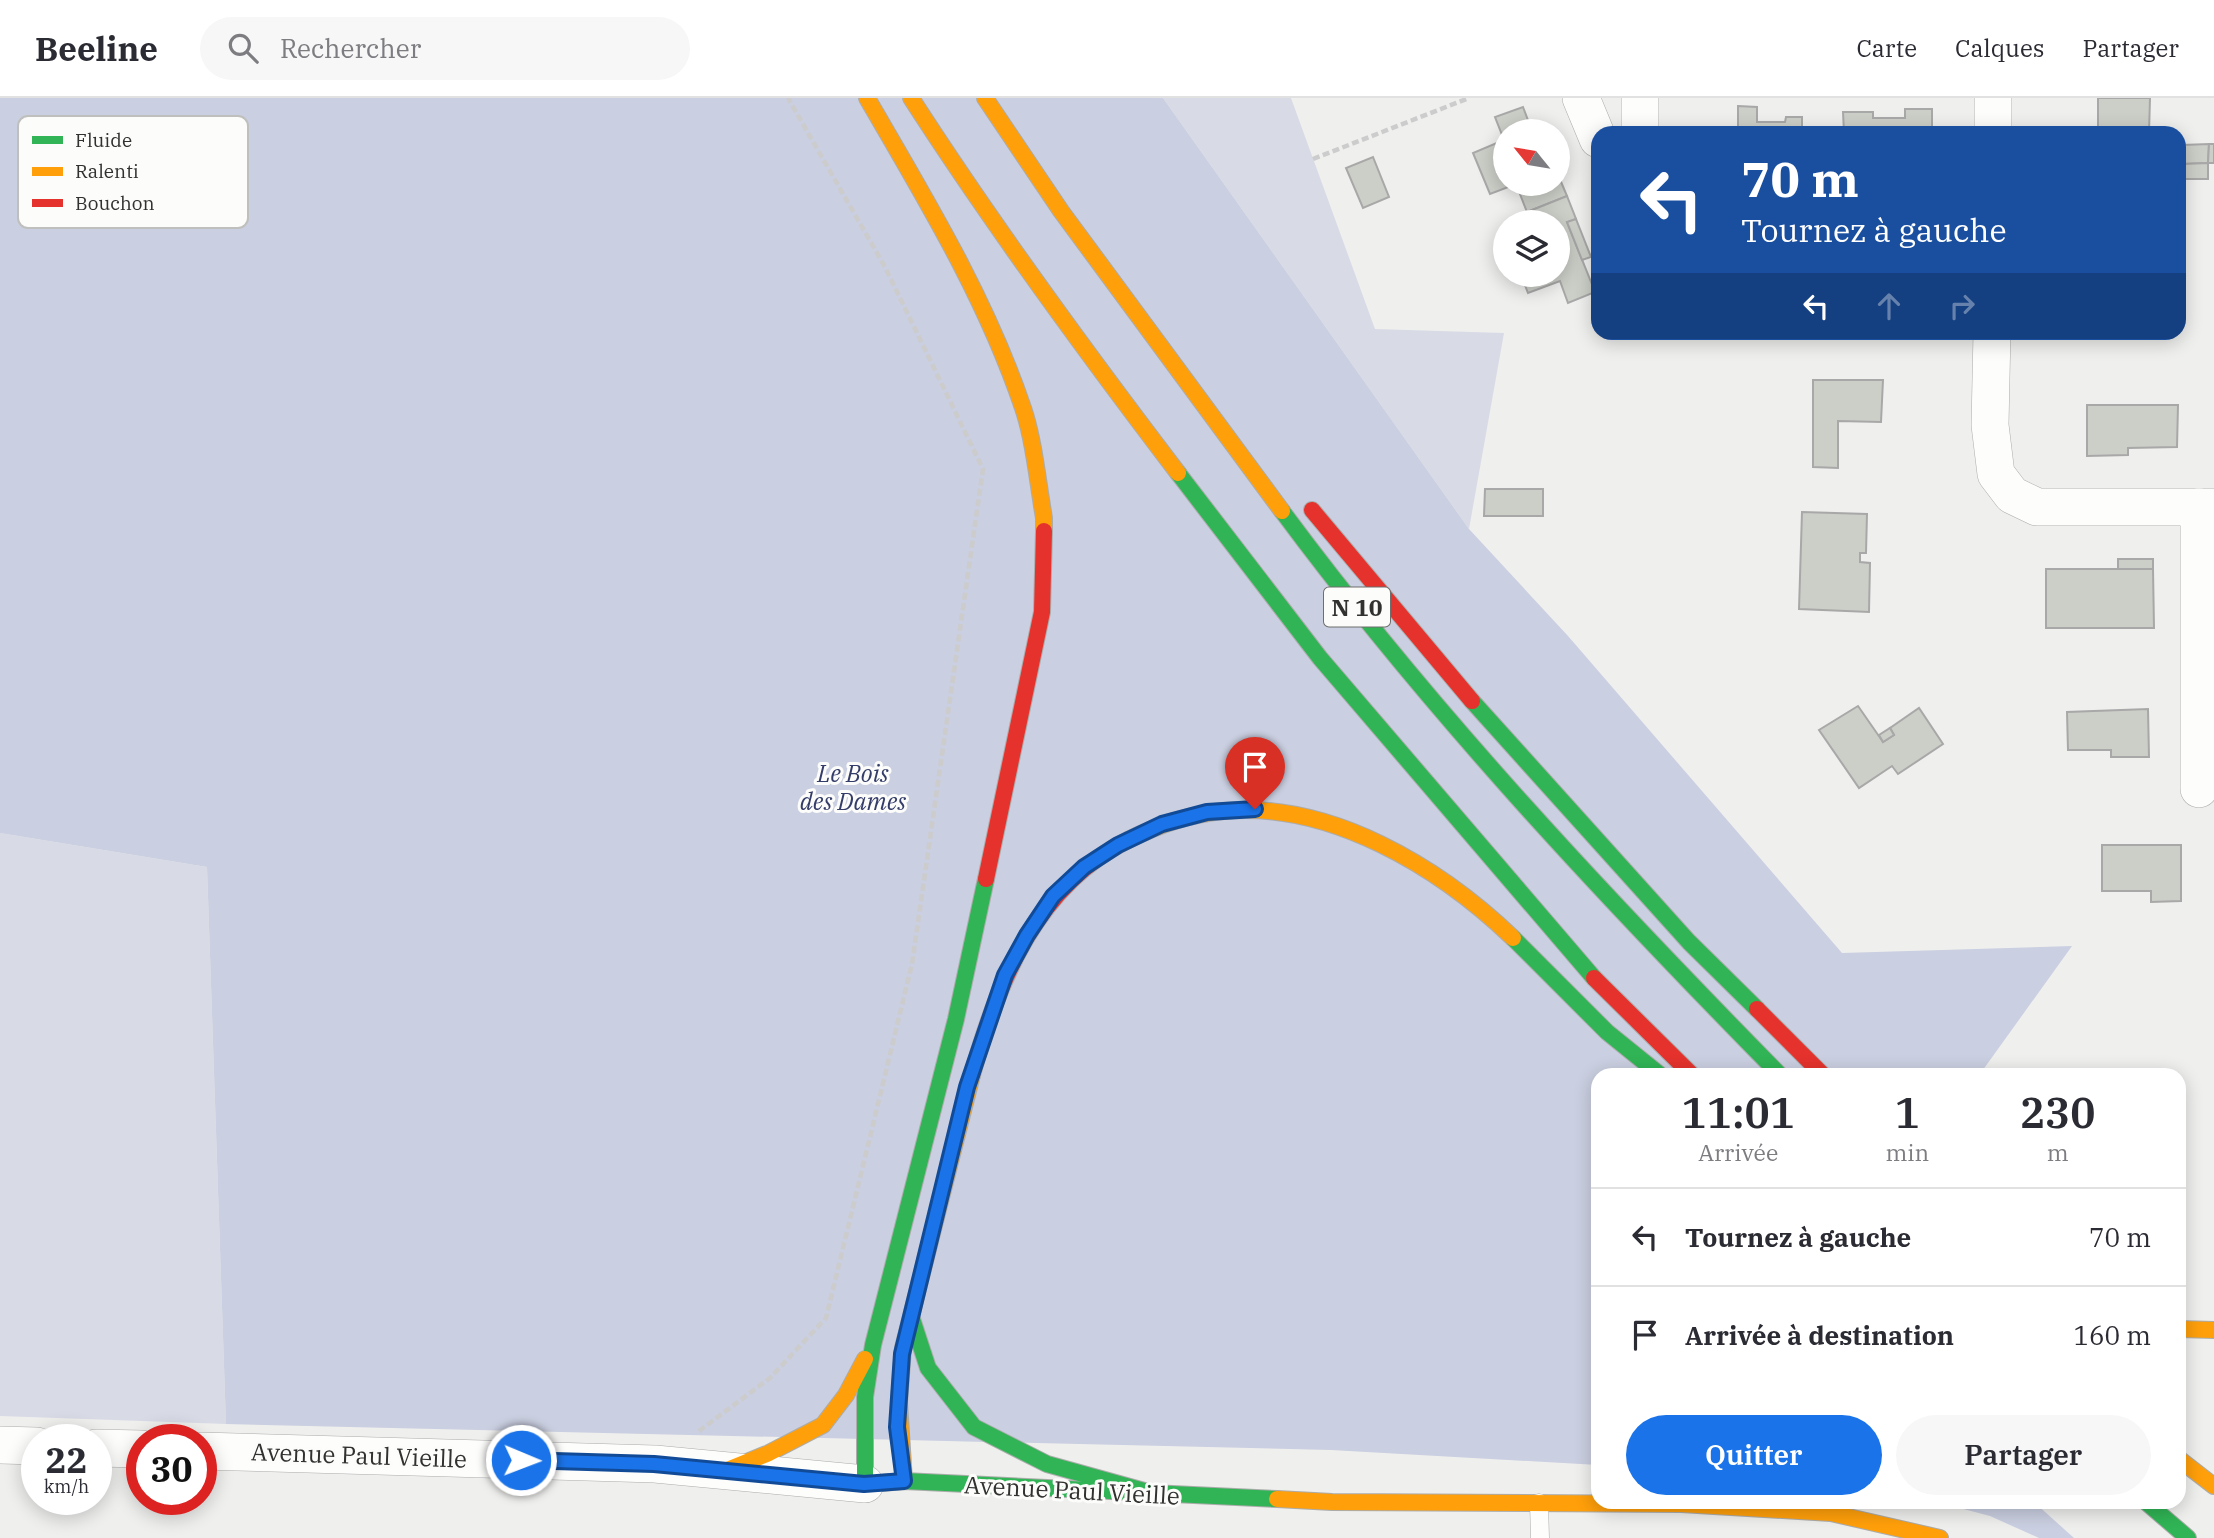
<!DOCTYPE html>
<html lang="fr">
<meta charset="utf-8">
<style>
body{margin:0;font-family:"IBM Plex Serif",serif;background:#f7f7f7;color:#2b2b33;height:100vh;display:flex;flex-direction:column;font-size:26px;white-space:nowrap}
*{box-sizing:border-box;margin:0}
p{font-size:23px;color:#7c7c81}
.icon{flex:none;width:38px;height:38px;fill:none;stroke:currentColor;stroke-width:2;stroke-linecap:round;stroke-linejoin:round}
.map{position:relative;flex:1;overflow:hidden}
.panel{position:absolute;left:1591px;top:970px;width:595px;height:441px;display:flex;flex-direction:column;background:#fff;border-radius:21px;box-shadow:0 4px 18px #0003}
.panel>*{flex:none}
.top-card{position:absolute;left:1591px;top:28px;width:595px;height:214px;border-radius:21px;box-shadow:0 4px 18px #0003;background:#1a4fa0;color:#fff;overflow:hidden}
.needle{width:46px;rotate:300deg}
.controls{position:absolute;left:1493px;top:21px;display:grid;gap:14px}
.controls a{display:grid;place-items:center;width:77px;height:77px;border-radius:50%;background:#fff;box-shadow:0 4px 18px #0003;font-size:35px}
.speed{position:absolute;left:21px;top:1326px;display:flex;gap:14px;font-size:35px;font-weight:700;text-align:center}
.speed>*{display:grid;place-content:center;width:91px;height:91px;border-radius:50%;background:#fff;box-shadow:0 4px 18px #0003;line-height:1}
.speed small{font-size:18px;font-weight:400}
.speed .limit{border:10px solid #d22;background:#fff;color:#111}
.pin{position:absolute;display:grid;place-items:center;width:60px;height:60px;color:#fff;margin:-72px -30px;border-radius:50% 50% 50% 0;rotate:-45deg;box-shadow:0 0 7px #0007}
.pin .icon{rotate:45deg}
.me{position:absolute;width:77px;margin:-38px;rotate:91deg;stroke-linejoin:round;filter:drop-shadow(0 0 5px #0008)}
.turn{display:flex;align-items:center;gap:24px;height:147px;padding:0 35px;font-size:32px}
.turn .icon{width:91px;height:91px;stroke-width:2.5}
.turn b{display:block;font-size:49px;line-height:60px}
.lanes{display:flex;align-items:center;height:66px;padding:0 35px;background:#0003;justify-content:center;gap:35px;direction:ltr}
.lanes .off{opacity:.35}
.eta{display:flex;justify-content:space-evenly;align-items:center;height:119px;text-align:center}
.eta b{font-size:42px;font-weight:600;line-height:49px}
.button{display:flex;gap:14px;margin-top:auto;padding:14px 35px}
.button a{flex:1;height:80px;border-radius:42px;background:#1a73e8;color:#fff;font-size:28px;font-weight:600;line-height:80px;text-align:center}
.button a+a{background:#f7f7f7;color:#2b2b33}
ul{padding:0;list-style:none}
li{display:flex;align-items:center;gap:21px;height:98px;padding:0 35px;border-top:2px solid #e1e1e2}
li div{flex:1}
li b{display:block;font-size:26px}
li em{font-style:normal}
header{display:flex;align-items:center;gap:42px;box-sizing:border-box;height:98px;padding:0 35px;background:#fff;border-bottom:2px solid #e1e1e2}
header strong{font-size:33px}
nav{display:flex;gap:38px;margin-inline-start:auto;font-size:24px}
.search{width:490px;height:63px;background:#f7f7f7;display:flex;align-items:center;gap:18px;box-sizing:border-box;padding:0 24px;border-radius:38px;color:#7c7c81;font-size:26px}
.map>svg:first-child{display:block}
.green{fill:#d8dbe6}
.forest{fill:#cacfe1}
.building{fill:#cccfc8;stroke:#a8a8a8;stroke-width:2}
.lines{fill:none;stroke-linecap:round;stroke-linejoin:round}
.lane-casing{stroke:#acacab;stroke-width:19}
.street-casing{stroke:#acacab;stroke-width:38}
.fast-casing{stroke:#acacab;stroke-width:18}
.slow-casing{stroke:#acacab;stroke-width:18}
.jam-casing{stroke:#acacab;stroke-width:18}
.path{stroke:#ccc;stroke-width:4.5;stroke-dasharray:7 3.5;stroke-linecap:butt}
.lane{stroke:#fdfdfc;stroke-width:18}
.street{stroke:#fdfdfc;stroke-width:37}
.fast{stroke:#30b455;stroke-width:16}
.slow{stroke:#ff9f0a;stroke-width:16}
.jam{stroke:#e5322d;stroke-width:16}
.route-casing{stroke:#114b97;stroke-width:18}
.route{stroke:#1a73e8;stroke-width:12}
.labels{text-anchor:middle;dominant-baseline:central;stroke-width:6;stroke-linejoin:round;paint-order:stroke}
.shield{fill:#fcfdfa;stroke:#6e6e6d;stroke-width:2}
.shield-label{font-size:23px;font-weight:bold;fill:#313130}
.park-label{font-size:24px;font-style:italic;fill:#343c6a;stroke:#fcfdfa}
.street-label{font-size:24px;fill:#313130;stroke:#fcfdfa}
.key{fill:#fcfdfa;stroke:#bfc0bd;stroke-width:2}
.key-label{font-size:19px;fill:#313130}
</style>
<header>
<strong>Beeline</strong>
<div class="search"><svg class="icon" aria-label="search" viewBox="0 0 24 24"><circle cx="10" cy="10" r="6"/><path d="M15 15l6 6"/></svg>Rechercher</div>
<nav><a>Carte</a><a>Calques</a><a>Partager</a></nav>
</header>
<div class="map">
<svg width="2214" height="1440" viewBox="0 0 2214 1440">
<rect width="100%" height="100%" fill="#efefee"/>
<g class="green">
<path d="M 1163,0 L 1291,0 L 1375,231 L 1504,235 L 1469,431 Z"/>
<path d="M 0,735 L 207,769 L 226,1326 L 0,1318 Z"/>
</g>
<g class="forest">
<path d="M 0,0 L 1163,0 L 1469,431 L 1568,538 L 1842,855 L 2072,848 L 1980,976 L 1598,976 L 1598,1367 L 1331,1352 L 226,1326 L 207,769 L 0,735 Z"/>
<path d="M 1937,1404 L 2034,1404 L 2074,1440 L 2039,1440 L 1990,1418 Z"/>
</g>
<g class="building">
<path d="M 2098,0 L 2150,0 L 2149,35 L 2098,35 Z"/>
<path d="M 1738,8 L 1757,9 L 1757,24 L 1785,24 L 1786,19 L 1802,19 L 1802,35 L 1738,35 Z"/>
<path d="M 1523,9 L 1532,33 L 1505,33 L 1505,86 L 1558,86 L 1559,79 L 1567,98 L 1527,114 L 1516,86 L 1490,96 L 1473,55 L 1504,42 L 1495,19 Z"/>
<path d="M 1905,11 L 1932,11 L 1932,35 L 1844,35 L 1843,14 L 1873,14 L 1873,20 L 1905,20 Z"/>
<path d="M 2209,46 L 2208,65 L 2182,66 L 2182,47 Z"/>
<path d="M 2209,46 L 2214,46 L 2214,65 L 2208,65 Z"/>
<path d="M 1373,59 L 1389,99 L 1363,110 L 1346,70 Z"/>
<path d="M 2208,65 L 2208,81 L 2181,81 L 2182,66 Z"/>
<path d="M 1567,98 L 1576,121 L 1567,124 L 1595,194 L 1568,205 L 1560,183 L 1528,195 L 1521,177 L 1558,177 L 1558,124 L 1531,124 L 1527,114 Z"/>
<path d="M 1576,121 L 1591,159 L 1582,162 L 1567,124 Z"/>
<path d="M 1813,282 L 1883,282 L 1881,324 L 1838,323 L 1838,370 L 1813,369 Z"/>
<path d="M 2087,307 L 2178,307 L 2177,349 L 2128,350 L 2128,357 L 2087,358 Z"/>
<path d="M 1485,391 L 1543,391 L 1543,418 L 1484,418 Z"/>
<path d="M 1802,414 L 1867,416 L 1866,455 L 1860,455 L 1860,464 L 1870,465 L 1869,514 L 1799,511 Z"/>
<rect x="2118" y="461" width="35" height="10"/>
<path d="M 2046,471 L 2153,471 L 2154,530 L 2046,530 Z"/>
<path d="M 1858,608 L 1883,644 L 1894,637 L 1890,630 L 1919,610 L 1943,646 L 1898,676 L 1892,668 L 1859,690 L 1819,632 Z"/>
<path d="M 2148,611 L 2149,659 L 2111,659 L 2111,652 L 2068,652 L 2067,614 Z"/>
<path d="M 1890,630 L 1894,637 L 1883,644 L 1879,637 Z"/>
<path d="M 2102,747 L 2181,747 L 2181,803 L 2151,804 L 2151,793 L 2102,793 Z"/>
</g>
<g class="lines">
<defs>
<path id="lane" d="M 1539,1405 L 1540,1440"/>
<g id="street">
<path d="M 1581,0 L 1598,41"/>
<path d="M 1993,0 L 1993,35"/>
<path d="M 1640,35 L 1640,0"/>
<path d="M 1992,234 L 1990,327 L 1996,376 L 2012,397 L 2037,409 L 2214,409"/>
<path d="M 2199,691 L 2199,409"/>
<path d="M 0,1347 L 37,1348"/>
<path d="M 96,1350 L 142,1351"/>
<path d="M 201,1353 L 655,1366 L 865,1386"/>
</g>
<g id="fast">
<path d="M 1178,375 L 1320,560 L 1594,880"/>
<path d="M 1282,413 C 1431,614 1604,798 1779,976"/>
<path d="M 1472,603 L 1689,844 L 1757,911"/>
<path d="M 1513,840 L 1607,934 L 1659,976"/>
<path d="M 912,1221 L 928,1270 L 974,1329 L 1047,1366 L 1155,1396"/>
<path d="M 865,1386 L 865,1299 L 873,1247 L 956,921 L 986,781"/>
<path d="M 870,1386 L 904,1383 L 1277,1401"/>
<path d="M 2146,1404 L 2188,1440"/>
</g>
<g id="slow">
<path d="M 867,0 C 925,100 986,200 1023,310 C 1034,342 1038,386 1044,420 L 1044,433"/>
<path d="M 911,0 C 994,129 1085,253 1178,375"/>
<path d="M 985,0 L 1061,113 L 1282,413"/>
<path d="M 1128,742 C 1158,727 1189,716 1224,713 C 1330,703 1439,769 1513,840"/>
<path d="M 2179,1231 L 2214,1232"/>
<path d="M 2179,1361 L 2214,1388"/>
<path d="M 725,1373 L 769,1355 L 823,1327 L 846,1297 L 865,1261"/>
<path d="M 904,1383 L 899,1304 L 903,1250 L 972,977"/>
<path d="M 1277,1401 L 1332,1404 L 1681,1406 L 1831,1415 L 1940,1440"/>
</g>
<g id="jam">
<path d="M 1312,412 L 1472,603"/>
<path d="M 986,781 L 1042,514 L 1044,433"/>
<path d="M 1594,880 L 1691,976"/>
<path d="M 1757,911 L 1822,976"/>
<path d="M 972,977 C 998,883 1036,788 1128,742"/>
</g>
</defs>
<use href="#lane" class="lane-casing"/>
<use href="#street" class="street-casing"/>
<use href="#fast" class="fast-casing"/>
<use href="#slow" class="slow-casing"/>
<use href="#jam" class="jam-casing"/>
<g class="path">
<path d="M 1313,61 L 1469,0"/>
<path d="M 699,1333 L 770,1280 L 826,1220 L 912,866 L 983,371 L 885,169 L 788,0"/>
</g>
<use href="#lane" class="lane"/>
<use href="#street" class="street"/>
<use href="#fast" class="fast"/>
<use href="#slow" class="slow"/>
<use href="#jam" class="jam"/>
</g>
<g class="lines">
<defs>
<path id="route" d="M 521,1362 L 654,1366 L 864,1386 L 904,1383 L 897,1329 L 902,1256 L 967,989 L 1005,877 L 1027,837 L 1053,798 L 1084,769 L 1118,747 L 1162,726 L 1207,714 L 1255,711"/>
</defs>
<use href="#route" class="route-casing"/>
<use href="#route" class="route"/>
</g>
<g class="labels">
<rect class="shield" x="1324" y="489.5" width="66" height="39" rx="5"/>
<g class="shield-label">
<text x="1357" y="509">N 10</text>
</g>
<g class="park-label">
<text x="853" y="675">Le Bois<tspan x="853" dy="28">des Dames</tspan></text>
</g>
<g class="street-label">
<text transform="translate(359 1357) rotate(2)">Avenue Paul Vieille</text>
<text transform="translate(1072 1392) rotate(3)">Avenue Paul Vieille</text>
</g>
</g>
<rect x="18" y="18" width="230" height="112" rx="10" class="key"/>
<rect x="32" y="38" width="31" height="8" fill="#30b455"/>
<rect x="32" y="69" width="31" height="9" fill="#ff9f0a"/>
<rect x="32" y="101" width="31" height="8" fill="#e5322d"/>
<g class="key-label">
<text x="75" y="49">Fluide</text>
<text x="75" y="80">Ralenti</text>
<text x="75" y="112">Bouchon</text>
</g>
</svg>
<div class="controls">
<a><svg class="needle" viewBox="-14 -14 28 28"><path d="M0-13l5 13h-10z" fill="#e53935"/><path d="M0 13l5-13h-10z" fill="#7c7c81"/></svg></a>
<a><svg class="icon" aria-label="layers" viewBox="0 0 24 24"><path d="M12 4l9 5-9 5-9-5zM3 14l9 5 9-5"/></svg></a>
</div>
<div class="speed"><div>22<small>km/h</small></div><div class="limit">30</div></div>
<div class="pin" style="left:1255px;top:711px;background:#d93025"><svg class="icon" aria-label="arrive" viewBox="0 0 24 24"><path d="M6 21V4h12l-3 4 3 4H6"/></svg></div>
<svg class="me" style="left:521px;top:1362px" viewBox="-20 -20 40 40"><circle r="17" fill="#1a73e8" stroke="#fff" stroke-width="3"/><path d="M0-11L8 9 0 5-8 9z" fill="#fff"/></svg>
<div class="top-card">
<div class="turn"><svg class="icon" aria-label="left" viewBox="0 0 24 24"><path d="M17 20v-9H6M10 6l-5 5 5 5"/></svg><div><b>70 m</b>Tournez à gauche</div></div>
<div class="lanes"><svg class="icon" aria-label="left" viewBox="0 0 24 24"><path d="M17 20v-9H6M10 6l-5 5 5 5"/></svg><svg class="icon off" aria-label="ahead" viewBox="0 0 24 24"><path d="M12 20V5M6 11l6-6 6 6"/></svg><svg class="icon off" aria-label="right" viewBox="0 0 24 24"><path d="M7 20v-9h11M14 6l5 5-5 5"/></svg></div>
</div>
<section class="panel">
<div class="eta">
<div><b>11:01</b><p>Arrivée</p></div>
<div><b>1</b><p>min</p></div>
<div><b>230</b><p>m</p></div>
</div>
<ul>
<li><svg class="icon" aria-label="left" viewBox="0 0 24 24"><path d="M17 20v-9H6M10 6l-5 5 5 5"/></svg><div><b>Tournez à gauche</b></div><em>70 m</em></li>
<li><svg class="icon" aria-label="arrive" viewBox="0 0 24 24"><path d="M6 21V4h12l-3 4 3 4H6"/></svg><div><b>Arrivée à destination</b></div><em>160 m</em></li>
</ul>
<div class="button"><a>Quitter</a><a>Partager</a></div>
</section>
</div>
